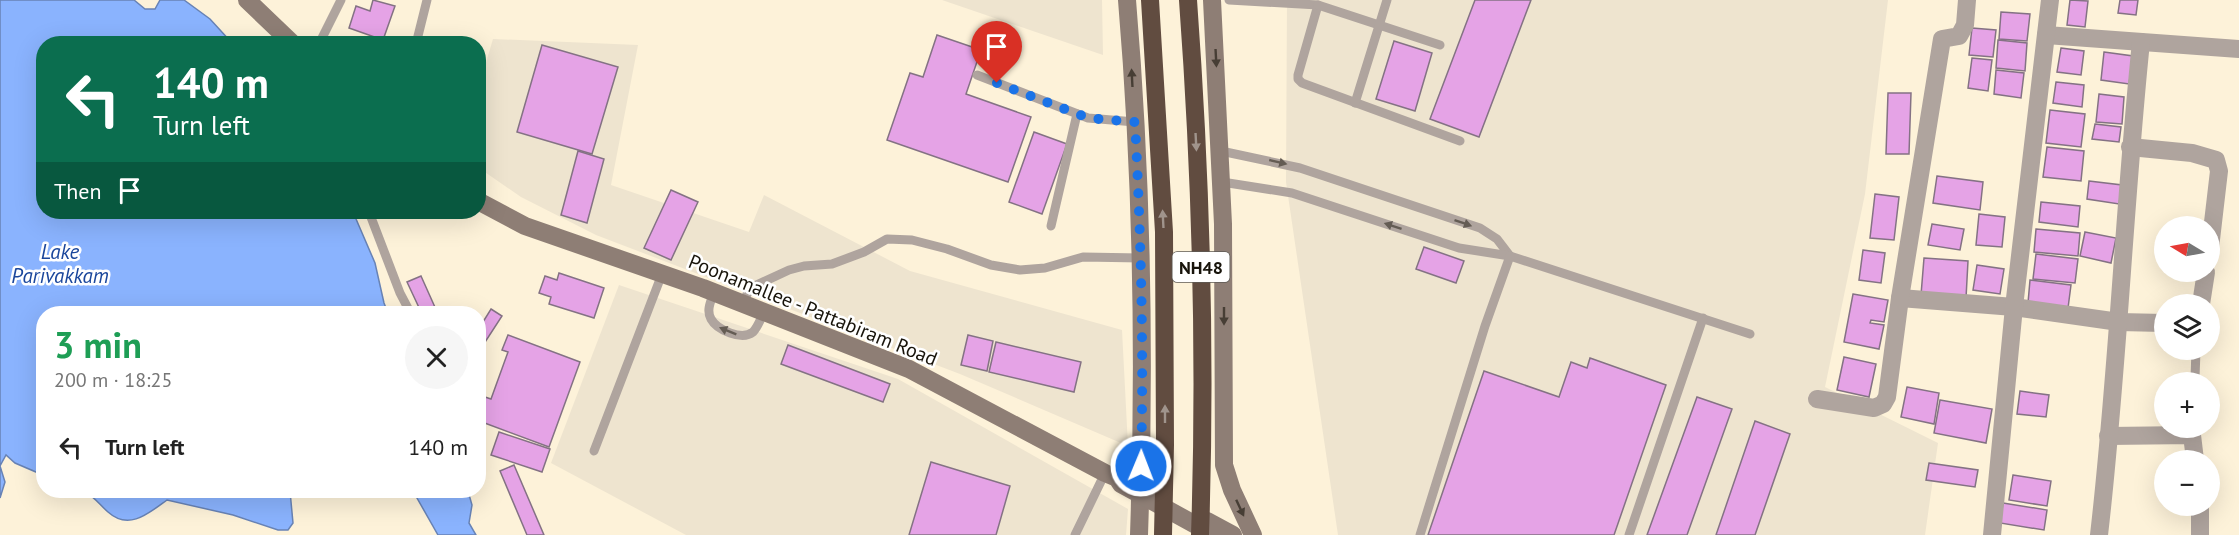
<!DOCTYPE html>
<meta charset="utf-8">
<style>
body{margin:0;font-family:"PT Sans",sans-serif;background:#f6f6f6;color:#222;height:100vh;display:flex;flex-direction:column;font-size:22px;white-space:nowrap}
*{box-sizing:border-box;margin:0}
p{font-size:20px;color:#767676}
.icon{flex:none;width:33px;height:33px;fill:none;stroke:currentColor;stroke-width:2;stroke-linecap:round;stroke-linejoin:round}
.map{position:relative;flex:1;overflow:hidden}
.details{position:absolute;left:36px;top:306px;width:450px;height:192px;display:flex;flex-direction:column;background:#fff;border-radius:24px;box-shadow:0 6px 24px #0002}
.details>*{flex:none}
.guide{position:absolute;left:36px;top:36px;width:450px;height:183px;border-radius:24px;box-shadow:0 6px 24px #0002;background:#0b6e4f;color:#fff;overflow:hidden}
.needle{width:39px;rotate:280deg}
.buttons{position:absolute;left:2154px;top:216px;display:grid;gap:12px}
.buttons a{display:grid;place-items:center;width:66px;height:66px;border-radius:50%;background:#fff;box-shadow:0 6px 24px #0002;font-size:30px}
.pin{position:absolute;display:grid;place-items:center;width:51px;height:51px;color:#fff;margin:-62px -26px;border-radius:50% 50% 50% 0;rotate:-45deg;box-shadow:0 0 6px #0007}
.pin .icon{rotate:45deg}
.me{position:absolute;width:66px;margin:-33px;rotate:1deg;stroke-linejoin:round;filter:drop-shadow(0 0 4px #0008)}
.turn{display:flex;align-items:center;gap:21px;height:126px;padding:0 18px;font-size:27px}
.turn .icon{width:78px;height:78px;stroke-width:2.5}
.turn b{display:block;font-size:42px;line-height:51px}
.then{display:flex;align-items:center;height:57px;padding:0 18px;background:#0003;gap:12px;font-size:22px}
.round{display:grid;place-items:center;flex:none;width:63px;height:63px;border-radius:32px;background:#f6f6f6}
.summary{display:flex;align-items:center;justify-content:space-between;height:102px;padding:0 18px}
h1{font-size:36px;font-weight:700;line-height:45px;color:#1e9e55}
ul{padding:0;list-style:none}
li{display:flex;align-items:center;gap:18px;height:78px;padding:0 18px}
li div{flex:1}
li b{display:block;font-size:22px}
li em{font-style:normal}
.map>svg:first-child{display:block}
.industrial{fill:#eee4cf}
.water{fill:#8ab3fe;stroke:#6883b5;stroke-width:1.5}
.building{fill:#e5a3e6;stroke:#847284;stroke-width:1.5}
.lines{fill:none;stroke-linecap:round;stroke-linejoin:round}
.lane{stroke:#afa49e;stroke-width:9}
.street{stroke:#afa49e;stroke-width:18}
.secondary{stroke:#8e7e75;stroke-width:18}
.highway{stroke:#614c40;stroke-width:18}
.oneway{fill:#473e35}
.oneway2{fill:#a0948c}
.oneway3{fill:#645c54}
.route{stroke:#1a73e8;stroke-width:10;stroke-dasharray:0 18}
.labels{text-anchor:middle;dominant-baseline:central;stroke-width:5;stroke-linejoin:round;paint-order:stroke}
.shield{fill:#fff;stroke:#5d5a54;stroke-width:1.5}
.shield-label{font-size:18px;font-weight:bold;fill:#18140b}
.street-label{font-size:20px;fill:#18140b;stroke:#fff}
.water-label{font-size:21px;font-style:italic;fill:#1b479c;stroke:#fff}
</style>
<div class="map">
<svg width="2239" height="535" viewBox="0 0 2239 535">
<rect width="100%" height="100%" fill="#fdf2d9"/>
<g class="industrial">
<path d="M 942,0 L 1102,0 L 1103,55 Z"/>
<path d="M 1287,0 L 1888,0 L 1865,194 L 1825,387 L 1938,443 L 1925,535 L 1338,535 L 1286,182 Z"/>
<path d="M 493,39 L 638,45 L 611,185 L 749,232 L 764,195 L 910,271 L 1122,330 L 1128,446 L 960,374 L 596,235 L 521,197 L 479,168 L 479,86 Z"/>
<path d="M 619,285 L 898,379 L 1128,509 L 1126,535 L 686,535 L 551,463 Z"/>
</g>
<g class="water">
<path d="M 0,0 L 134,0 L 145,9 L 155,9 L 160,0 L 184,0 L 210,19 L 232,43 L 44,44 L 44,212 L 353,212 L 375,263 L 384,303 L 388,313 L 44,314 L 43,475 L 15,463 L 6,455 L 0,466 L 5,482 L 0,498 Z"/>
<path d="M 83,491 L 290,491 L 293,523 L 288,530 L 278,530 L 233,515 L 167,500 C 149,513 129,531 108,512 C 100,505 93,495 83,491 Z"/>
<path d="M 413,491 L 468,491 L 472,505 L 469,523 L 476,535 L 438,535 Z"/>
</g>
<g class="building">
<path d="M 373,0 L 395,6 L 383,40 L 349,28 L 356,6 L 370,11 Z"/>
<path d="M 1475,0 L 1531,0 L 1479,137 L 1430,119 Z"/>
<path d="M 2070,0 L 2088,1 L 2085,27 L 2067,25 Z"/>
<path d="M 2120,0 L 2138,0 L 2136,15 L 2118,13 Z"/>
<path d="M 2001,12 L 2030,14 L 2027,41 L 1999,39 Z"/>
<path d="M 1972,28 L 1996,30 L 1993,57 L 1969,55 Z"/>
<path d="M 937,35 L 981,50 L 966,94 L 1031,117 L 1008,182 L 887,140 L 910,73 L 923,77 Z"/>
<path d="M 1998,40 L 2027,43 L 2025,71 L 1996,68 Z"/>
<path d="M 1394,41 L 1432,53 L 1415,111 L 1376,99 Z"/>
<path d="M 542,45 L 618,67 L 592,154 L 517,132 Z"/>
<path d="M 2061,48 L 2084,51 L 2081,75 L 2057,72 Z"/>
<path d="M 2104,52 L 2133,56 L 2129,84 L 2101,80 Z"/>
<path d="M 1972,58 L 1992,60 L 1988,91 L 1968,88 Z"/>
<path d="M 1996,70 L 2024,73 L 2021,98 L 1994,94 Z"/>
<path d="M 2056,82 L 2084,85 L 2082,107 L 2053,103 Z"/>
<path d="M 1888,93 L 1911,93 L 1909,154 L 1886,154 Z"/>
<path d="M 2099,94 L 2124,97 L 2122,124 L 2096,122 Z"/>
<path d="M 2050,110 L 2085,114 L 2081,147 L 2046,143 Z"/>
<path d="M 2095,124 L 2121,127 L 2119,142 L 2092,139 Z"/>
<path d="M 1034,132 L 1067,144 L 1042,214 L 1009,202 Z"/>
<path d="M 2047,147 L 2084,151 L 2081,181 L 2043,177 Z"/>
<path d="M 578,151 L 604,159 L 587,223 L 561,215 Z"/>
<path d="M 1937,176 L 1983,182 L 1980,210 L 1933,203 Z"/>
<path d="M 2089,181 L 2122,185 L 2119,204 L 2087,199 Z"/>
<path d="M 671,190 L 698,202 L 671,260 L 644,248 Z"/>
<path d="M 1875,194 L 1899,197 L 1894,240 L 1870,238 Z"/>
<path d="M 2041,202 L 2080,206 L 2078,227 L 2039,222 Z"/>
<path d="M 1979,214 L 2005,217 L 2002,247 L 1976,245 Z"/>
<path d="M 1932,224 L 1964,229 L 1960,250 L 1928,245 Z"/>
<path d="M 2036,229 L 2080,233 L 2078,256 L 2034,252 Z"/>
<path d="M 2085,232 L 2116,238 L 2111,263 L 2080,256 Z"/>
<path d="M 1424,247 L 1464,261 L 1456,283 L 1416,269 Z"/>
<path d="M 1863,250 L 1885,253 L 1881,283 L 1859,280 Z"/>
<path d="M 2036,254 L 2078,259 L 2075,283 L 2033,279 Z"/>
<path d="M 1924,258 L 1968,261 L 1966,298 L 1921,295 Z"/>
<path d="M 1977,265 L 2004,269 L 2000,294 L 1973,290 Z"/>
<path d="M 559,273 L 604,288 L 594,318 L 549,304 L 551,297 L 539,293 L 545,276 L 557,280 Z"/>
<path d="M 421,276 L 438,314 L 422,314 L 407,282 Z"/>
<path d="M 2030,280 L 2071,285 L 2068,308 L 2028,303 Z"/>
<path d="M 1853,294 L 1888,300 L 1884,322 L 1871,320 L 1870,323 L 1884,325 L 1879,349 L 1844,342 Z"/>
<path d="M 491,309 L 502,316 L 478,353 L 478,330 Z"/>
<path d="M 508,335 L 580,362 L 549,447 L 482,422 L 485,415 L 479,413 L 485,397 L 491,399 L 508,352 L 502,350 Z"/>
<path d="M 968,335 L 993,341 L 987,371 L 961,365 Z"/>
<path d="M 996,342 L 1081,362 L 1074,392 L 989,372 Z"/>
<path d="M 788,345 L 890,384 L 883,402 L 781,364 Z"/>
<path d="M 1844,357 L 1876,364 L 1869,397 L 1837,390 Z"/>
<path d="M 1590,358 L 1666,385 L 1614,535 L 1428,535 L 1484,371 L 1559,397 L 1571,362 L 1587,368 Z"/>
<path d="M 1907,387 L 1939,393 L 1934,424 L 1901,417 Z"/>
<path d="M 2020,391 L 2049,395 L 2046,417 L 2017,414 Z"/>
<path d="M 1697,397 L 1732,409 L 1687,535 L 1647,535 Z"/>
<path d="M 1940,400 L 1992,409 L 1986,443 L 1934,433 Z"/>
<path d="M 1755,421 L 1790,434 L 1755,535 L 1716,535 Z"/>
<path d="M 499,432 L 550,449 L 542,472 L 491,455 Z"/>
<path d="M 931,462 L 1010,486 L 996,535 L 909,535 Z"/>
<path d="M 1929,463 L 1978,470 L 1975,487 L 1926,480 Z"/>
<path d="M 514,465 L 544,535 L 527,535 L 500,471 Z"/>
<path d="M 2013,475 L 2051,481 L 2047,506 L 2009,500 Z"/>
<path d="M 2003,503 L 2047,510 L 2044,530 L 2000,523 Z"/>
</g>
<g class="lines">
<g class="lane">
<path d="M 1229,0 L 1318,5 L 1298,75 L 1298,79 L 1302,83 L 1460,141"/>
<path d="M 1318,5 L 1440,45"/>
<path d="M 319,44 L 341,0"/>
<path d="M 416,44 L 427,0"/>
<path d="M 977,75 L 1088,118 L 1135,122"/>
<path d="M 1355,103 L 1387,0"/>
<path d="M 1221,151 L 1300,168 L 1480,228 L 1497,239 L 1510,256"/>
<path d="M 1222,182 L 1292,193 L 1459,248 L 1510,256 L 1750,334"/>
<path d="M 369,212 L 400,293 L 411,314"/>
<path d="M 1051,226 L 1077,114"/>
<path d="M 714,292 C 711,301 706,310 711,319 C 717,330 742,341 753,332 C 758,327 761,318 764,312"/>
<path d="M 743,303 L 750,288 L 789,270 L 804,266 L 832,264 L 864,252 L 887,239 L 912,240 L 947,249 L 991,265 L 1020,270 L 1045,268 L 1083,257 L 1141,258"/>
<path d="M 2195,378 L 2196,350"/>
<path d="M 594,451 L 662,274"/>
<path d="M 1075,535 L 1105,473"/>
<path d="M 1420,535 L 1485,326 L 1510,256"/>
<path d="M 1629,535 L 1703,318"/>
</g>
<g class="street">
<path d="M 2046,35 L 2239,49"/>
<path d="M 2130,147 L 2192,153 L 2216,160 L 2219,171 L 2210,248"/>
<path d="M 1900,298 L 2014,307 L 2119,322 L 2164,323"/>
<path d="M 2201,304 L 2206,272"/>
<path d="M 1817,399 L 1874,408 L 1883,404 L 1887,397 L 1900,298 L 1942,39 L 1959,36 L 1965,25 L 1967,0"/>
<path d="M 2108,436 L 2192,435 L 2195,460"/>
<path d="M 2200,506 L 2200,535"/>
<path d="M 1992,535 L 2014,307 L 2050,0"/>
<path d="M 2099,535 C 2118,371 2124,206 2141,42"/>
</g>
<g class="secondary">
<path d="M 247,0 L 293,44"/>
<path d="M 1127,0 C 1142,178 1145,357 1139,535"/>
<path d="M 1212,0 L 1223,224 L 1224,465 L 1232,490 L 1253,535"/>
<path d="M 478,201 L 525,226 L 703,288 L 909,369 L 1105,473 L 1117,478 L 1121,484 L 1214,535"/>
<path d="M 1207,521 L 1233,535"/>
</g>
<g class="highway">
<path d="M 1150,0 L 1164,232 L 1165,445 L 1163,535"/>
<path d="M 1188,0 C 1201,178 1206,357 1200,535"/>
</g>
</g>
<defs><path id="oneway-solid" d="M-6-.8H1V-3.2L6.5 0L1 3.2V.8H-6Z" transform="scale(1.5)"/></defs>
<g class="oneway">
<use href="#oneway-solid" transform="translate(1216 58) rotate(87)"/>
<use href="#oneway-solid" transform="translate(1132 78) rotate(-93)"/>
<use href="#oneway-solid" transform="translate(1224 316) rotate(90)"/>
<use href="#oneway-solid" transform="translate(1240 508) rotate(65)"/>
</g>
<g class="oneway2">
<use href="#oneway-solid" transform="translate(1196 142) rotate(87)"/>
<use href="#oneway-solid" transform="translate(1163 219) rotate(-93)"/>
<use href="#oneway-solid" transform="translate(1165 414) rotate(-90)"/>
</g>
<g class="oneway3">
<use href="#oneway-solid" transform="translate(1278 162) rotate(13)"/>
<use href="#oneway-solid" transform="translate(1463 223) rotate(19)"/>
<use href="#oneway-solid" transform="translate(1393 226) rotate(-162)"/>
<use href="#oneway-solid" transform="translate(728 331) rotate(-158)"/>
</g>
<g class="lines">
<path class="route" d="M 997,83 L 1088,118 L 1135,122 C 1141,237 1144,351 1141,466"/>
</g>
<g class="labels">
<rect class="shield" x="1172.5" y="252" width="57" height="30" rx="4.5"/>
<g class="shield-label">
<text x="1201" y="267">NH48</text>
</g>
<g class="street-label">
<text transform="translate(813 310) rotate(22)">Poonamallee - Pattabiram Road</text>
</g>
<g class="water-label">
<text x="60" y="251">Lake<tspan x="60" dy="24">Parivakkam</tspan></text>
</g>
</g>
</svg>
<div class="buttons">
<a><svg class="needle" viewBox="-14 -14 28 28"><path d="M0-13l5 13h-10z" fill="#e53935"/><path d="M0 13l5-13h-10z" fill="#767676"/></svg></a>
<a><svg class="icon" aria-label="layers" viewBox="0 0 24 24"><path d="M12 4l9 5-9 5-9-5zM3 14l9 5 9-5"/></svg></a>
<a>+</a>
<a>−</a>
</div>
<div class="pin" style="left:997px;top:83px;background:#d93025"><svg class="icon" aria-label="arrive" viewBox="0 0 24 24"><path d="M6 21V4h12l-3 4 3 4H6"/></svg></div>
<svg class="me" style="left:1141px;top:466px" viewBox="-20 -20 40 40"><circle r="17" fill="#1a73e8" stroke="#fff" stroke-width="3"/><path d="M0-11L8 9 0 5-8 9z" fill="#fff"/></svg>
<div class="guide">
<div class="turn"><svg class="icon" aria-label="left" viewBox="0 0 24 24"><path d="M17 20v-9H6M10 6l-5 5 5 5"/></svg><div><b>140 m</b>Turn left</div></div>
<div class="then">Then<svg class="icon" aria-label="arrive" viewBox="0 0 24 24"><path d="M6 21V4h12l-3 4 3 4H6"/></svg></div>
</div>
<section class="details">
<div class="summary"><div><h1>3 min</h1><p>200 m · 18:25</p></div><a class="round"><svg class="icon" aria-label="close" viewBox="0 0 24 24"><path d="M6 6l12 12M18 6L6 18"/></svg></a></div>
<ul>
<li><svg class="icon" aria-label="left" viewBox="0 0 24 24"><path d="M17 20v-9H6M10 6l-5 5 5 5"/></svg><div><b>Turn left</b></div><em>140 m</em></li>
</ul>
</section>
</div>
